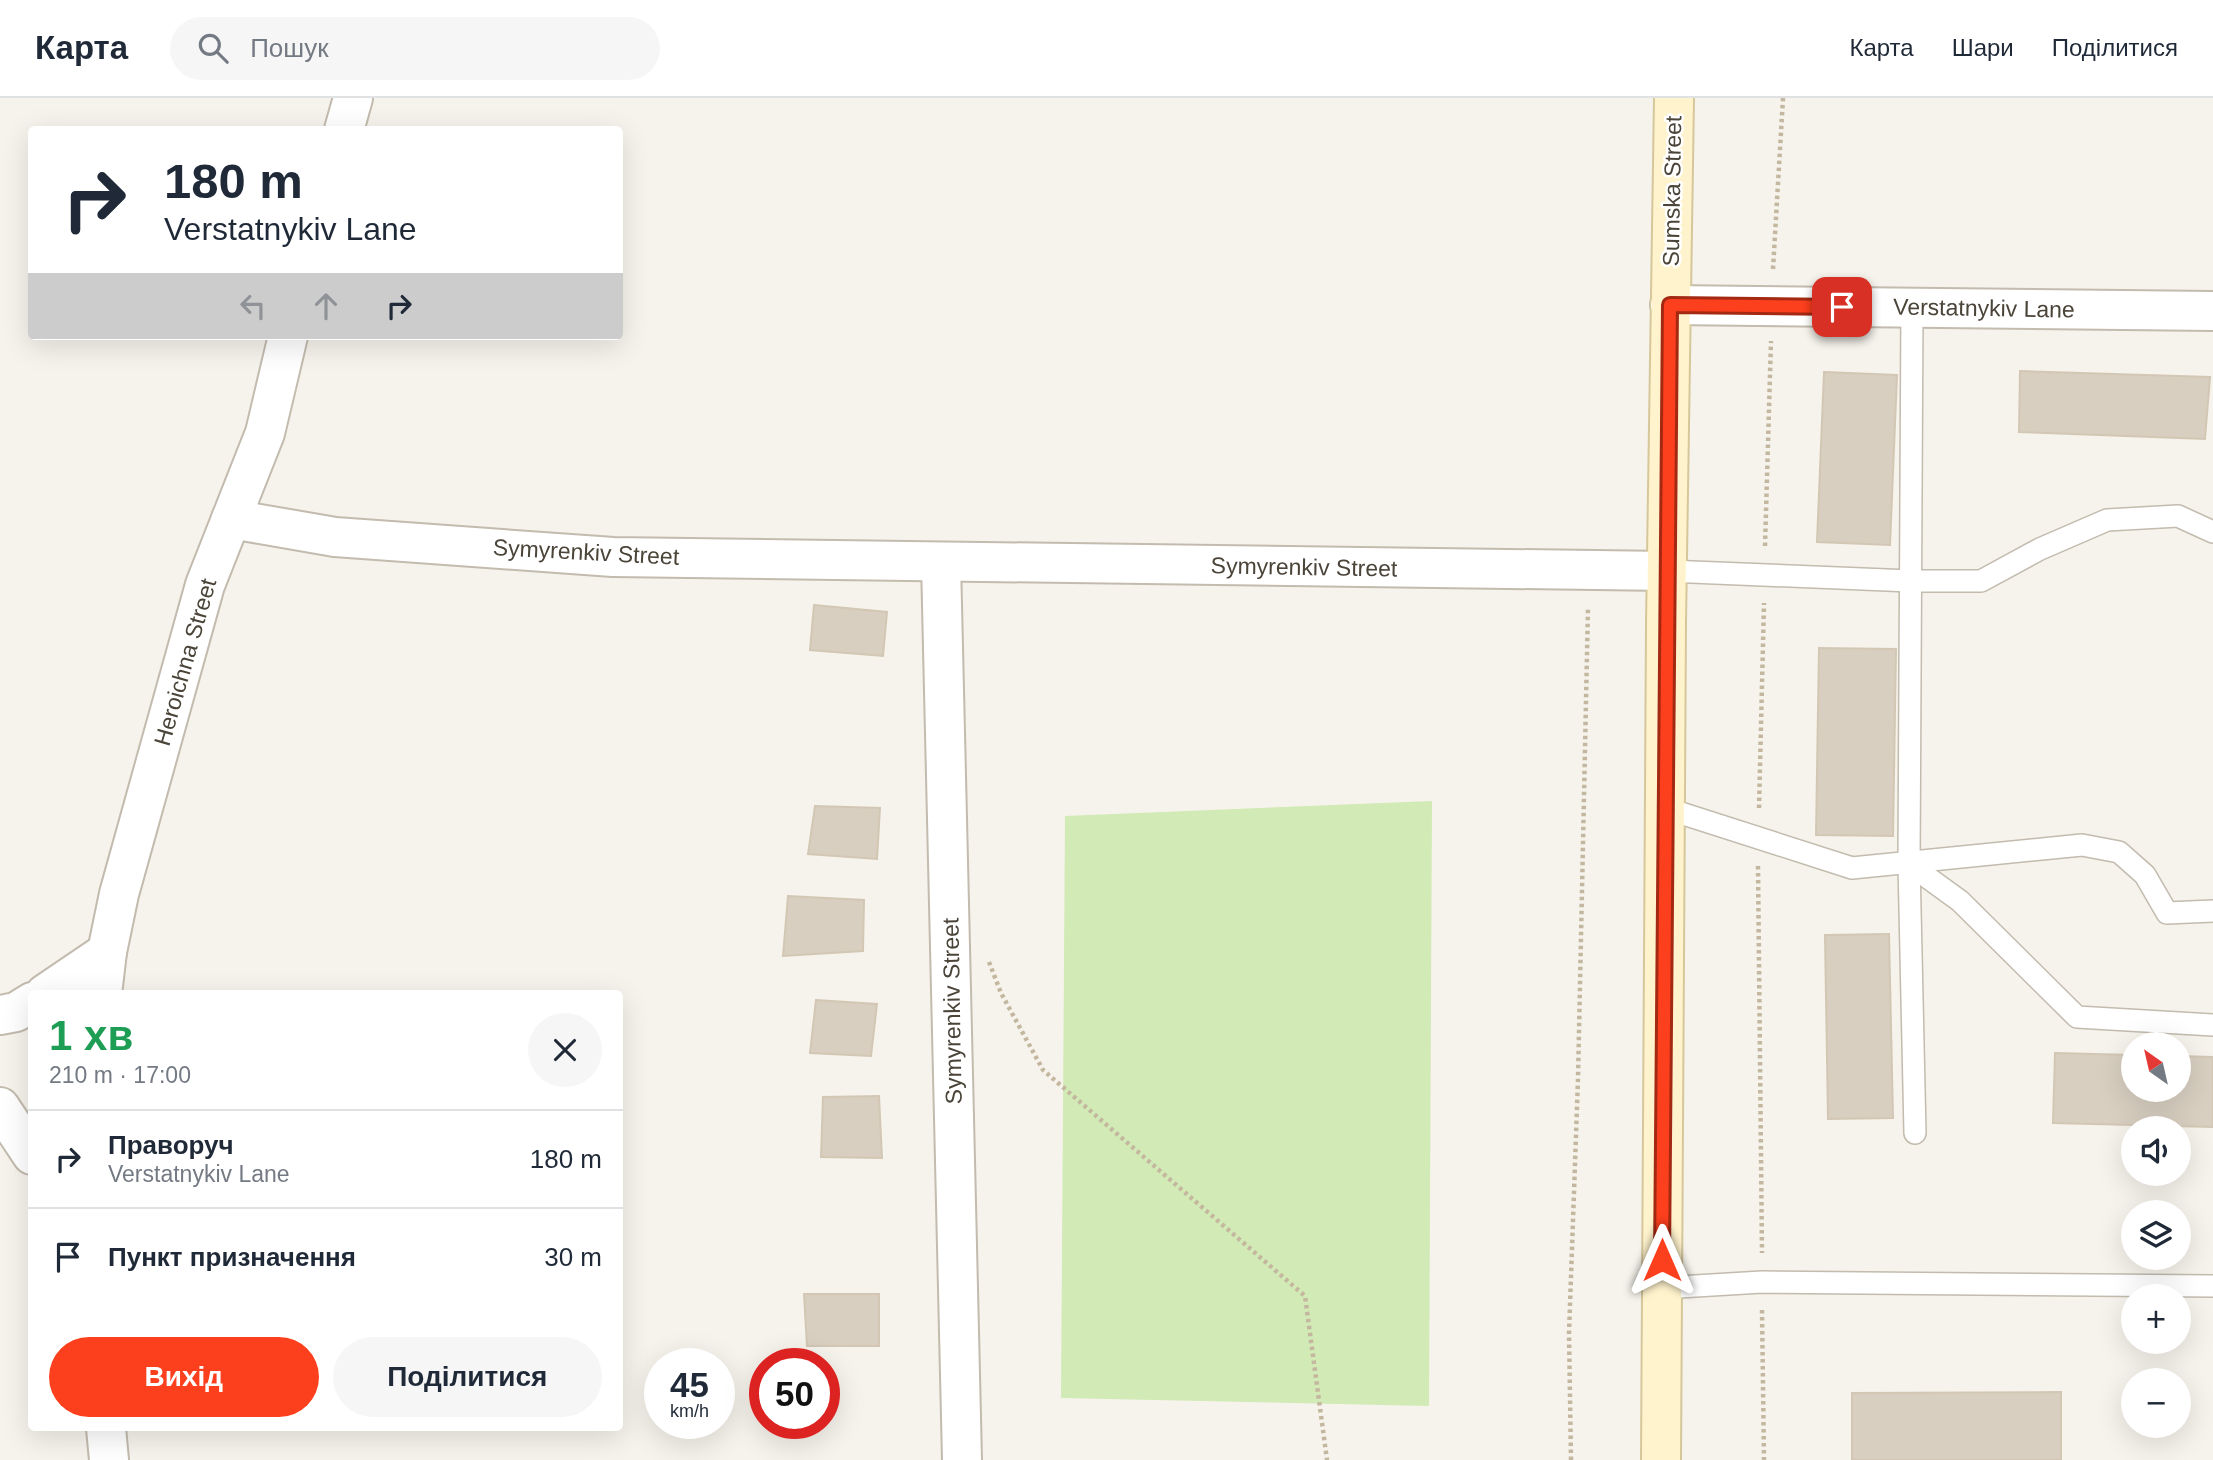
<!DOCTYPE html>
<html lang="uk">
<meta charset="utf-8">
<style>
body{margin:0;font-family:Arial,sans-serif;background:#f6f6f7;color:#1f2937;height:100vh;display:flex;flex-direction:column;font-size:26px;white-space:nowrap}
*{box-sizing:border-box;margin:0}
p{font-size:23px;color:#747a83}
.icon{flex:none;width:38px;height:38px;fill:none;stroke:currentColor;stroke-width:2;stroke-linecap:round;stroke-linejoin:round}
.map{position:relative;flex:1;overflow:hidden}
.side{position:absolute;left:28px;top:892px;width:595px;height:441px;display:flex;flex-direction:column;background:#fff;border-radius:7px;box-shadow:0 7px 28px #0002}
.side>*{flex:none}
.guide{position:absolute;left:28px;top:28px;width:595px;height:214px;border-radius:7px;box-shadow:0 7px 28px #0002;background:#fff;color:#1f2937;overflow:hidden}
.needle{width:46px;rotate:326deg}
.controls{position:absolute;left:2121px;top:934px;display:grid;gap:14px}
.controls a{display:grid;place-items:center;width:70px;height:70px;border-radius:50%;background:#fff;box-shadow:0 7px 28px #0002;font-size:35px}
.speed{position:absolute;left:644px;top:1250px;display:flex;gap:14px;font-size:35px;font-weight:700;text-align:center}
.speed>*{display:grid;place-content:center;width:91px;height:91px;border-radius:50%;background:#fff;box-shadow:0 7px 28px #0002;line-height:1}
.speed small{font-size:18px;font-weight:400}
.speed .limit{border:10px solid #d22;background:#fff;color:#111}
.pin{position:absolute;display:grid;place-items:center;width:60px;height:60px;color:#fff;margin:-30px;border-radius:14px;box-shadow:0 4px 10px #0006}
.me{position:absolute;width:77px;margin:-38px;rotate:0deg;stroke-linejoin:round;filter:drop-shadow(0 0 5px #0008)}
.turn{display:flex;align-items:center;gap:24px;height:147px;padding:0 21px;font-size:32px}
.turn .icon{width:91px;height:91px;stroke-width:2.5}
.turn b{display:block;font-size:49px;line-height:60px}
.lanes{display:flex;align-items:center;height:66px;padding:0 21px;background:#0003;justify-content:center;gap:35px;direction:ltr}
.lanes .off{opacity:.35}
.round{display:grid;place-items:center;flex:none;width:74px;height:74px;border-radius:37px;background:#f6f6f7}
.head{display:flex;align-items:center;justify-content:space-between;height:119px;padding:0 21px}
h1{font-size:42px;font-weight:600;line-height:52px;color:#1e9e55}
.action{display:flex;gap:14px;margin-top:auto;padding:14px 21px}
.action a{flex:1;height:80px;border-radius:42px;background:#fc3f1d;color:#fff;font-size:28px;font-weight:600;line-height:80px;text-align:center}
.action a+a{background:#f6f6f7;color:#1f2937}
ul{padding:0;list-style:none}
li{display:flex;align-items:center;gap:21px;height:98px;padding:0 21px;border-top:2px solid #e0e1e3}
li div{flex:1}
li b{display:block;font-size:26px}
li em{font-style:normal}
header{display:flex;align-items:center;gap:42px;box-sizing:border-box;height:98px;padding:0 35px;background:#fff;border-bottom:2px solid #e0e1e3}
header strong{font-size:33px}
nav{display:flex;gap:38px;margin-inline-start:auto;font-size:24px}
.search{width:490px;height:63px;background:#f6f6f7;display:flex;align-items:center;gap:18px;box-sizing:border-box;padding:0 24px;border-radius:38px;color:#747a83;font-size:26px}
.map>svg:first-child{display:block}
.garden{fill:#d2eab5}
.building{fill:#d8cfc1;stroke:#d3c7b4;stroke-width:2}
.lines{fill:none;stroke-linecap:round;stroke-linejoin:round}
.lane-casing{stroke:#c2bbae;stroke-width:24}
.street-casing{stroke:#c2bbae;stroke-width:42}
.secondary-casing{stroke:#d6c79b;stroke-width:42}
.path{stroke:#c4b79f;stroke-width:4.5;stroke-dasharray:3.5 3.5;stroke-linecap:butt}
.lane{stroke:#fff;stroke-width:21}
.street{stroke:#fff;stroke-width:38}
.secondary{stroke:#fff3cd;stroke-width:38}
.route-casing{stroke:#a42913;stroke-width:18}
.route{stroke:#fc3f1d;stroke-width:12}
.labels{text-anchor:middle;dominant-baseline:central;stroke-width:5;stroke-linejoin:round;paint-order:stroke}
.street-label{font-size:23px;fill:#4b4439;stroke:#fff}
</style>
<header>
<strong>Карта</strong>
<div class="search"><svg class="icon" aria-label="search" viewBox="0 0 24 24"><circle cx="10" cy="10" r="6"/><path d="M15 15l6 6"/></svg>Пошук</div>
<nav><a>Карта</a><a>Шари</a><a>Поділитися</a></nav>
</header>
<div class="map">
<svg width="2213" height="1362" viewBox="0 0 2213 1362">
<rect width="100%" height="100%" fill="#f6f3ec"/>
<path class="garden" d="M 1432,703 L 1429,1308 L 1061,1300 L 1065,718 Z"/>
<g class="building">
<path d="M 2020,273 L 2210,279 L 2205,341 L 2019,334 Z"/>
<path d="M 1824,274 L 1897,277 L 1890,447 L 1817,444 Z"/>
<path d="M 814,507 L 887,514 L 883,558 L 810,552 Z"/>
<path d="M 1819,550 L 1896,551 L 1893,738 L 1816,737 Z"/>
<path d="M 815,708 L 880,710 L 877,761 L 808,756 Z"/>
<path d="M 788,798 L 864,802 L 863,853 L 783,858 Z"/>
<path d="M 1889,836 L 1893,1020 L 1828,1021 L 1825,837 Z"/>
<path d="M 816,902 L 877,906 L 871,958 L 810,955 Z"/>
<path d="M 2055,955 L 2133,957 L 2133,992 L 2179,992 L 2179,958 L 2213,959 L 2213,1029 L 2053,1025 Z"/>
<path d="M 879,998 L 882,1060 L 821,1059 L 823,999 Z"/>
<path d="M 804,1196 L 879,1196 L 879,1248 L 807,1248 Z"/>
<path d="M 2061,1294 L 2061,1362 L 1852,1362 L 1852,1295 Z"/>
</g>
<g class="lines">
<defs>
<g id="lane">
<path d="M 1912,209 L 1909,766 L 1915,1035"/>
<path d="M 1667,473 L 1911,483 L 1981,483 L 2040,451 L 2107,422 L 2178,418 L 2213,434"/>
<path d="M 1665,710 L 1852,770 L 2082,747 L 2119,754 L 2145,777 L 2167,815 L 2213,813"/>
<path d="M 1909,766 L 1960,803 L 2077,919 L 2213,927"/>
<path d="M 1662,1190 L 1762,1184 L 2213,1188"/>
</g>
<g id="street">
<path d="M 344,32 L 353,0"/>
<path d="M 1670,207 L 2213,213"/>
<path d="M 231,421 L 335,439 L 613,459 L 1667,473"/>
<path d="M 941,464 L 962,1362"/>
<path d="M 45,896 L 107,854"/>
<path d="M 102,896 L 107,854 L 119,796 L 205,487 L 265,335 L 288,238"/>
<path d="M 0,917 L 16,914 L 32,904"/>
<path d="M 0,1009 L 32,1057"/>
<path d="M 106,1330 L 109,1362"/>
</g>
<path id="secondary" d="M 1661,1362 L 1666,525 L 1674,0"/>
</defs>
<use href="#lane" class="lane-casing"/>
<use href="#street" class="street-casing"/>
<use href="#secondary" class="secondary-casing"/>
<g class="path">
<path d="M 1773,171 L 1783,0"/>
<path d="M 1765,448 L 1771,243"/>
<path d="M 1759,710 L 1764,505"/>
<path d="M 1758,768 L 1762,1155"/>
<path d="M 989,864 L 1001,895 L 1043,972 L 1305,1198 L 1327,1362"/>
<path d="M 1762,1212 L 1764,1362"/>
<path d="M 1571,1362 L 1569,1235 L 1578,981 L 1588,509"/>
</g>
<use href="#lane" class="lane"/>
<use href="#street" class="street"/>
<use href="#secondary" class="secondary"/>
</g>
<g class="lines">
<defs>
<path id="route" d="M 1662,1162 L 1670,207 L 1842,209"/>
</defs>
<use href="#route" class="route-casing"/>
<use href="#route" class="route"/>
</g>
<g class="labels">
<g class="street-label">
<text transform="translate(1672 93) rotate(-89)">Sumska Street</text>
<text transform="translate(1984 210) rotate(1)">Verstatnykiv Lane</text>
<text transform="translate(586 454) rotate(3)">Symyrenkiv Street</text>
<text transform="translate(1304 469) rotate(1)">Symyrenkiv Street</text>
<text transform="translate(185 564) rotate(-74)">Heroichna Street</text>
<text transform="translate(952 913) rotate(-91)">Symyrenkiv Street</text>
</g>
</g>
</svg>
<div class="controls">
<a><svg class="needle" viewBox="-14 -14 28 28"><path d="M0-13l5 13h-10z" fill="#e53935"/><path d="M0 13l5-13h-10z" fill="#747a83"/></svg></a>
<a><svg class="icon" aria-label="sound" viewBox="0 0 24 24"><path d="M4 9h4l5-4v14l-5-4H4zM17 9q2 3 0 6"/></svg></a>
<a><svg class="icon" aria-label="layers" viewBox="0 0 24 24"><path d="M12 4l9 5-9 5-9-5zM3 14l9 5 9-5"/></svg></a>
<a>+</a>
<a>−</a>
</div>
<div class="speed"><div>45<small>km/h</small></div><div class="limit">50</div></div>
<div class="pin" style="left:1842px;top:209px;background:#d93025"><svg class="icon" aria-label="arrive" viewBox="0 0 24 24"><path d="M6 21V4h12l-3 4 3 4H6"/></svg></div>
<svg class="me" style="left:1662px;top:1162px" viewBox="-20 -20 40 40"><path d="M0-17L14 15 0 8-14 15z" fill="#fc3f1d" stroke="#fff" stroke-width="4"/></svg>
<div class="guide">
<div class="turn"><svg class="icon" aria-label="right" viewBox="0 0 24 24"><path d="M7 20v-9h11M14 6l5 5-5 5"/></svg><div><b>180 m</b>Verstatnykiv Lane</div></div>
<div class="lanes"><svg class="icon off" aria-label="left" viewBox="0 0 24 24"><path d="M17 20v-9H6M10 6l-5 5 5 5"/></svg><svg class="icon off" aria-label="ahead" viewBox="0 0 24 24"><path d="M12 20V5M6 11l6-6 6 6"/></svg><svg class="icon" aria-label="right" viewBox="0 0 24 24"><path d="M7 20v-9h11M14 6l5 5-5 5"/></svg></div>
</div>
<section class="side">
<div class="head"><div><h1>1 хв</h1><p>210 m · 17:00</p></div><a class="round"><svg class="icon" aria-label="close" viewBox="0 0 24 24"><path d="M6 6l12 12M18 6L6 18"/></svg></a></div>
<ul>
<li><svg class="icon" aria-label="right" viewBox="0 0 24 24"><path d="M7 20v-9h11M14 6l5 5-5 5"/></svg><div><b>Праворуч</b><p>Verstatnykiv Lane</p></div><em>180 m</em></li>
<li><svg class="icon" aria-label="arrive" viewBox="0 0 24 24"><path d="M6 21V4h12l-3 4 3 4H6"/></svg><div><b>Пункт призначення</b></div><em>30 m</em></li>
</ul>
<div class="action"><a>Вихід</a><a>Поділитися</a></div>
</section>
</div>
